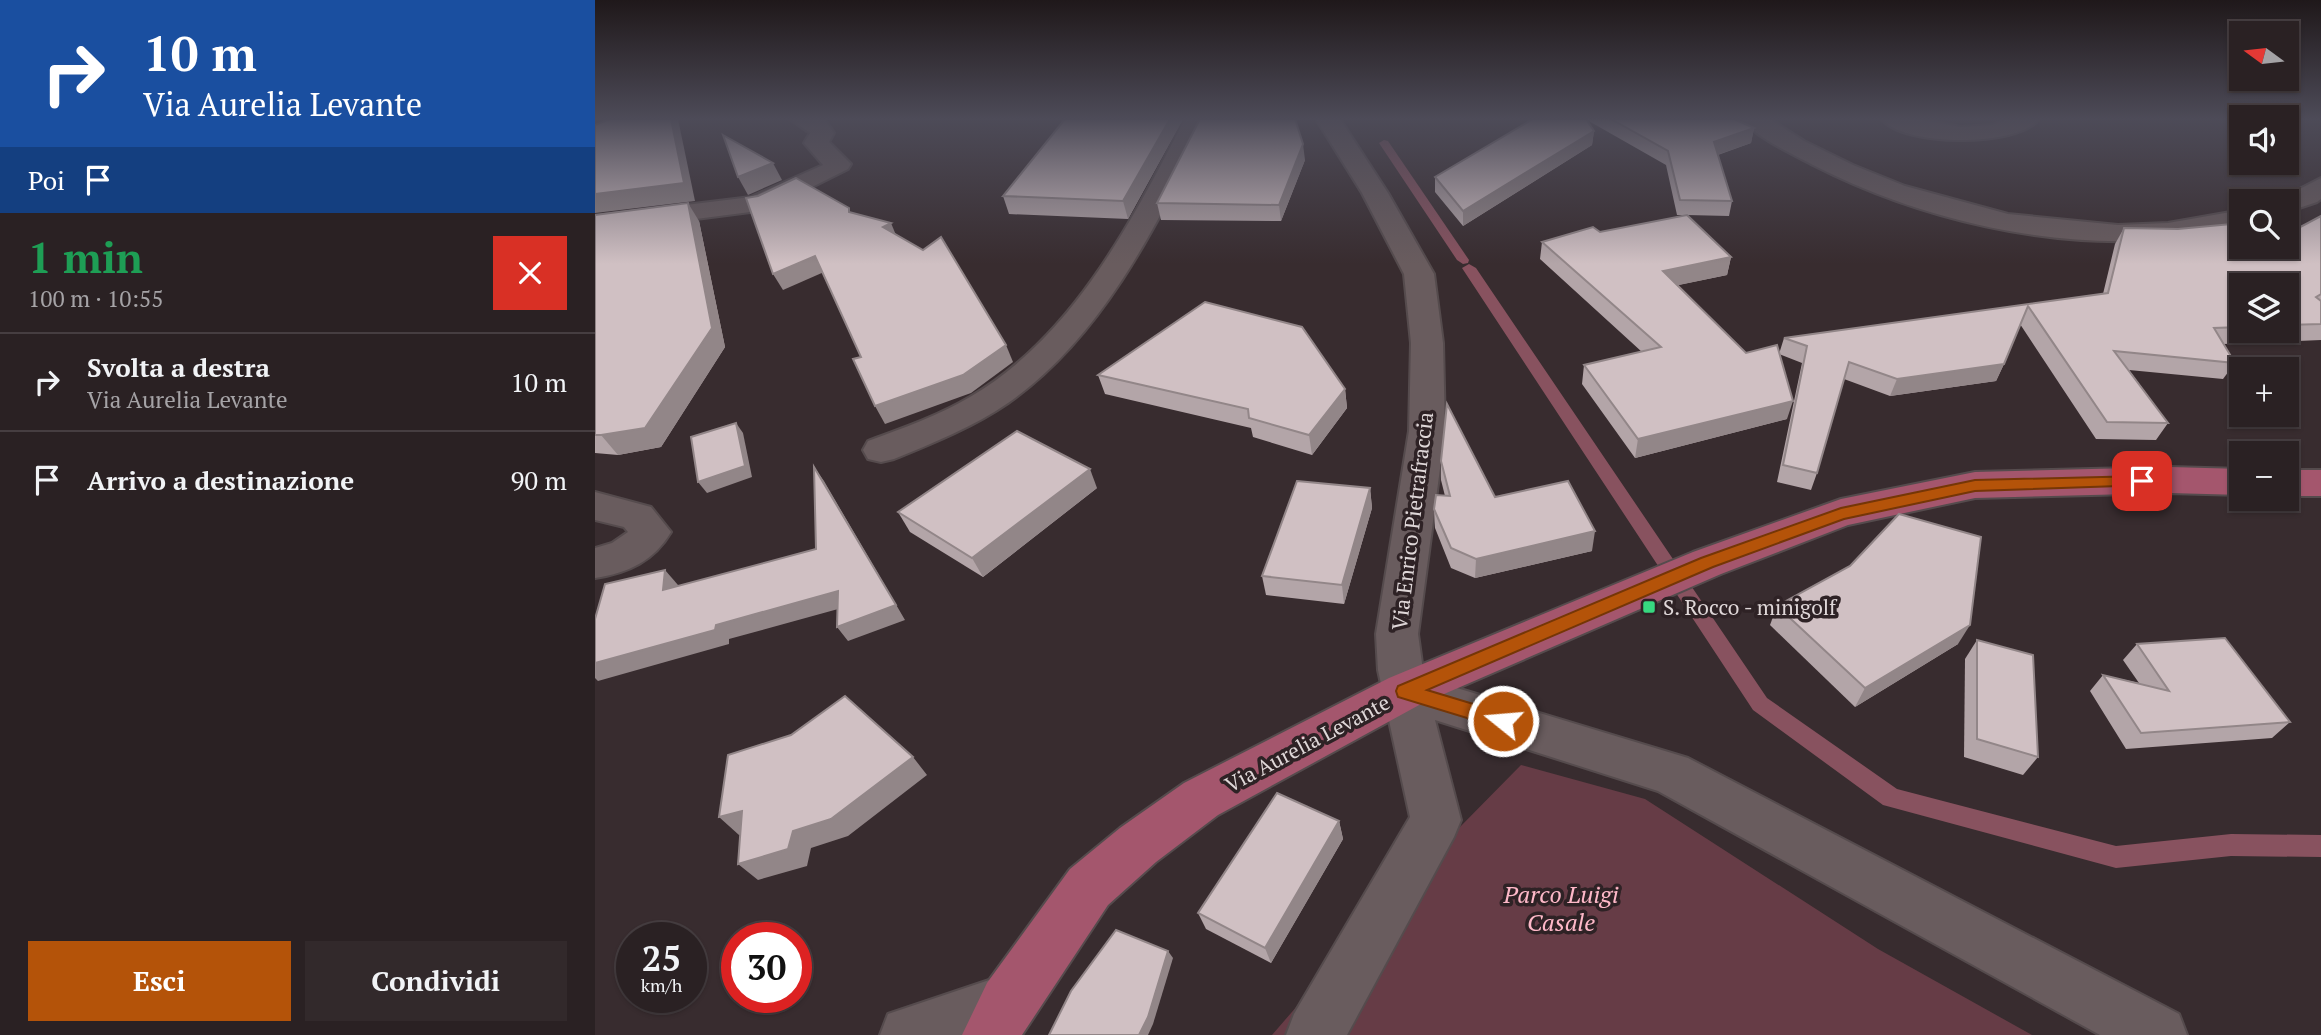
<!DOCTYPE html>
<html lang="it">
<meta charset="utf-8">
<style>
body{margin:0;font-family:"PT Serif",serif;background:#32292b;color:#f1f3f6;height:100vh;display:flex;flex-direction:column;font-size:26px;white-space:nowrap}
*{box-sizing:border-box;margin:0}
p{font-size:23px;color:#a5a3a6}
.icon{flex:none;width:38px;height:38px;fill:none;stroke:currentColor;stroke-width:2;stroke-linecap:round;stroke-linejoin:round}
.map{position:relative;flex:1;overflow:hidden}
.panel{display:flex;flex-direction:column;background:#2a2123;width:595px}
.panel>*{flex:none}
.banner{background:#1a4fa0;color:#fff;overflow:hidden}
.needle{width:46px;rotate:285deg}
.tools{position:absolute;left:1634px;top:21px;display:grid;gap:14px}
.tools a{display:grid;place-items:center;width:70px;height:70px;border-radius:0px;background:#2a2123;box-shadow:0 2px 5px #0004,0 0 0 2px #463e41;font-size:35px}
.speed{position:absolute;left:21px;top:922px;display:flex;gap:14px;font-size:35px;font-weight:700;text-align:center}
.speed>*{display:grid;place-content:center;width:91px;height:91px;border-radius:50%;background:#2a2123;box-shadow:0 2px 5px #0004,0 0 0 2px #463e41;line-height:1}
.speed small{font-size:18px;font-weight:400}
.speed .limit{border:10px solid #d22;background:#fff;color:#111}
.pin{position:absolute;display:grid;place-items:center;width:60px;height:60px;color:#fff;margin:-30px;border-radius:14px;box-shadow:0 4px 10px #0006}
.me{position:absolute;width:77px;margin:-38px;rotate:287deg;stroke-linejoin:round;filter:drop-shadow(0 0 5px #0008)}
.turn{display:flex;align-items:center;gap:24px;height:147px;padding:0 28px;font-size:32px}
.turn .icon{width:91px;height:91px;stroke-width:2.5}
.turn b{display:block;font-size:49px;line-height:60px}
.then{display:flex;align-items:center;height:66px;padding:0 28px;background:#0003;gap:14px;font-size:26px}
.round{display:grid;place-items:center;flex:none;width:74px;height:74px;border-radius:0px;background:#32292b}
.overview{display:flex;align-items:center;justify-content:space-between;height:119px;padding:0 28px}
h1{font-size:42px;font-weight:800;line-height:52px;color:#1e9e55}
.action{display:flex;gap:14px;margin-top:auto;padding:14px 28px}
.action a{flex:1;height:80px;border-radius:0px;background:#b45309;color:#fff;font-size:28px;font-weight:800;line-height:80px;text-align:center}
.action a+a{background:#32292b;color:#f1f3f6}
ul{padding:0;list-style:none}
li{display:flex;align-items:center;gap:21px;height:98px;padding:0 28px;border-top:2px solid #463e41}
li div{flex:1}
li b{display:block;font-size:26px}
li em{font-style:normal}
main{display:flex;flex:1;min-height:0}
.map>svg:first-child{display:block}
.green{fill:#663c46}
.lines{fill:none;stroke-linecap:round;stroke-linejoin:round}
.stream{fill:#88525f;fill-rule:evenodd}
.minor-casing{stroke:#554b4d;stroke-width:4}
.major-casing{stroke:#554b4d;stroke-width:4}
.minor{fill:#695c5e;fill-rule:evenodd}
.major{fill:#a4566d;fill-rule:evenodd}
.wall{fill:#b3a5a8;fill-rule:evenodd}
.shaded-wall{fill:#928688}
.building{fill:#d0c0c3;stroke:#928688;stroke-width:2}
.route{fill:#b45309;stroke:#753606;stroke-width:2}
.poi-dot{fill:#37d880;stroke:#2e2225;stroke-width:2.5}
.labels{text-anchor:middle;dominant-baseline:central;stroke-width:7;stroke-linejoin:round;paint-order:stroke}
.street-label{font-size:21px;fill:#dfd7d8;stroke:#2e2225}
.poi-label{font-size:21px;fill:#dfd7d8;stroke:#2e2225;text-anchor:start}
.near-park-label{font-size:24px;font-style:italic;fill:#feb8c8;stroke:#2e2225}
</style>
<main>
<section class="panel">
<div class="banner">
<div class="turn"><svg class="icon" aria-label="right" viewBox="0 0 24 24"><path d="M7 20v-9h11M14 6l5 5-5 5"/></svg><div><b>10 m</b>Via Aurelia Levante</div></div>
<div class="then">Poi<svg class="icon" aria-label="arrive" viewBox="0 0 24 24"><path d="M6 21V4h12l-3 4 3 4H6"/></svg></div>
</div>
<div class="overview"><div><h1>1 min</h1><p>100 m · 10:55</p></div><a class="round" style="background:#d93025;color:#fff"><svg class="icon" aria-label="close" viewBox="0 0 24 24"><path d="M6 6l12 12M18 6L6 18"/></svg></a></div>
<ul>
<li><svg class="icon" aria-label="right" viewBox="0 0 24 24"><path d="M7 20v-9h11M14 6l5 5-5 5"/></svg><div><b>Svolta a destra</b><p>Via Aurelia Levante</p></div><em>10 m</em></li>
<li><svg class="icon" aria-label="arrive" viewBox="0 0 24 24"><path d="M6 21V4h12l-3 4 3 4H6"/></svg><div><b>Arrivo a destinazione</b></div><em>90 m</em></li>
</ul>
<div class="action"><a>Esci</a><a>Condividi</a></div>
</section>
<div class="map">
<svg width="1726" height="1035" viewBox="0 0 1726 1035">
<rect width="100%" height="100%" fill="#382c2f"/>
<path class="green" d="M 926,765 L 1050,799 L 1283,949 L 1437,1035 L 677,1035 L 799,894 Z"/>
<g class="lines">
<g class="stream">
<path d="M 789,140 L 793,141 L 874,260 L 873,263 L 868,264 L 862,260 L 784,143 Z"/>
<path d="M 874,264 L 881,268 L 1172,698 L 1302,789 L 1521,846 L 1636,834 L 1726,835 L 1726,857 L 1636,856 L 1521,868 L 1288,805 L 1158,710 L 867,268 Z"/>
</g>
<defs>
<g id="minor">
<path d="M 195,119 L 230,120 L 239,133 L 234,142 L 256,164 L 253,169 L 171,210 L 0,232 L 0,216 L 156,197 L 228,165 L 209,143 L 215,133 Z"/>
<path d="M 590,119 L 614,119 C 563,222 510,335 413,403 C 378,427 338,443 299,459 L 286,462 L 273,459 L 268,450 L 273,441 C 308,428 343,416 375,397 C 479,336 536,222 590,119 Z"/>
<path d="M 721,119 L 745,119 L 793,193 L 839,274 L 848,343 L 850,431 L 823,634 L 829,678 L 1093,758 L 1584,1014 L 1592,1035 L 1505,1035 L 1063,791 L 840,720 L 866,820 L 859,837 L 752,1035 L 691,1035 L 699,1014 L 815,817 L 783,670 L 781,634 L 814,431 L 816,343 L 809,274 L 767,193 Z"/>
<path d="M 1147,119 L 1175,119 L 1209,141 L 1258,165 L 1310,186 L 1413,214 L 1523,225 L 1573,223 L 1647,210 L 1647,226 C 1622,230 1598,237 1573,239 C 1454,250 1324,219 1218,165 C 1199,155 1160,137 1147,119 Z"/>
<path d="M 1287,119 L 1321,119 L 1366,127 L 1397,125 L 1413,119 L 1444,119 C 1423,148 1306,146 1287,119 Z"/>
<path d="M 1726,178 L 1726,199 L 1722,202 L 1692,212 L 1692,201 L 1681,201 Z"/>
<path d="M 0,492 L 56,507 L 76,532 C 59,561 33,573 0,578 L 0,548 L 17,543 L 33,532 L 29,527 L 0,520 Z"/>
<path d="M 412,974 L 432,983 L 441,1003 L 432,1023 L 402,1035 L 285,1035 L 293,1014 Z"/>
</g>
<g id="major">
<path d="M 1575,467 L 1647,469 L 1647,495 L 1575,493 L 1380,498 L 1253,525 L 1126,574 L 826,704 L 623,815 L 561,862 L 513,905 L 427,1035 L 367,1035 L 392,983 L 475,869 L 525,828 L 589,783 L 794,678 L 1098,552 L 1246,499 L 1380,472 Z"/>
<rect x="1692" y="470" width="34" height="26"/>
</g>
</defs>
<use href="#minor" class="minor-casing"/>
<use href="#major" class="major-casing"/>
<use href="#minor" class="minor"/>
<use href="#major" class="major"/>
</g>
<g class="wall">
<path d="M 588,119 L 533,219 L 414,214 L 408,196 Z"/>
<path d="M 938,119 L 1139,119 L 1159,128 L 1156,143 L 1123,155 L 1137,201 L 1134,216 L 1092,215 L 1136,257 L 1132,275 L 1083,285 L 1192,419 L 1040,458 L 987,384 L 989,365 L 1047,352 L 945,259 L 947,242 L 1005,232 L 1091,215 L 1082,215 L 1071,165 L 992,120 L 999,131 L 997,145 L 868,226 L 840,192 L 840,177 Z"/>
<path d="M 710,160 L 686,221 L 566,220 L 562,203 Z"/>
<path d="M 0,215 L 104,221 L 130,347 L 66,447 L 23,455 L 0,453 Z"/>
<path d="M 1726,216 L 1726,340 L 1629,344 L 1640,363 L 1628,379 L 1534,370 L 1573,423 L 1561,440 L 1501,439 L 1425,324 L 1409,364 L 1401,381 L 1295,396 L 1249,379 L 1222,473 L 1216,490 L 1182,482 L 1207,363 L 1184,354 L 1189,338 L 1508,294 L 1520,244 L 1529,228 L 1692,247 ZM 1647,285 L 1692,285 L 1692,331 L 1647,331 Z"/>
<path d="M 503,375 L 750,389 L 752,408 L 717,455 L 658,437 L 656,428 L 510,394 Z"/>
<path d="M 846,461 L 900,497 L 997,551 L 880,578 L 856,568 L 840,528 L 839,509 L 850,496 L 846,480 Z"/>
<path d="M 502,488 L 388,577 L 315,532 L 303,512 Z"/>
<path d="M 775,488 L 777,508 L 749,604 L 671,595 L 667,576 Z"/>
<path d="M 1182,606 L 1363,644 L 1260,707 L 1175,625 Z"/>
<path d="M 1382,640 L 1443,757 L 1428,775 L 1369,757 L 1370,659 Z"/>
<path d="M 1542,644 L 1695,722 L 1677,738 L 1531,749 L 1495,691 L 1508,675 L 1544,683 L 1528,660 Z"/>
<path d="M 744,821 L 748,839 L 676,963 L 611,929 L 603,913 Z"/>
</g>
<g class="shaded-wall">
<path d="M 76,119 L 83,119 L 100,201 L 0,213 L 0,194 Z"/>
<path d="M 575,119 L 588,119 L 533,219 L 528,201 Z"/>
<path d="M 1159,128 L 1156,143 L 1116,157 L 1119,142 Z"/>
<path d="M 999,131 L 997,145 L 868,226 L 868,211 Z"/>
<path d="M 708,144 L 710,160 L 686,221 L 684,205 Z"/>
<path d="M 178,163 L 187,180 L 153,195 L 143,177 Z"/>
<path d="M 93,203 L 104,221 L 130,347 L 66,447 L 23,455 L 6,435 Z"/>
<path d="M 296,223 L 303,240 L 288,227 Z"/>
<path d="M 220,256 L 229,272 L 188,290 L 178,274 Z"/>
<path d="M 1136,257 L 1132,275 L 1065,289 L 1068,271 Z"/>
<path d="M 411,345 L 418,362 L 376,393 L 290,424 L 280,406 Z"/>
<path d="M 1409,364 L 1401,381 L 1295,396 L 1302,379 Z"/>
<path d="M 750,389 L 752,408 L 717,455 L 714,435 Z"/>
<path d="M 1198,401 L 1192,419 L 1040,458 L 1043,439 Z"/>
<path d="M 141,423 L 148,433 L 157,477 L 112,493 L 103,482 Z"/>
<path d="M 219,467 L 229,481 L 310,620 L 253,641 L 242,627 L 301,605 Z"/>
<path d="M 495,469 L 502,488 L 388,577 L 377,558 Z"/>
<path d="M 775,488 L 777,508 L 749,604 L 747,585 Z"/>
<path d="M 1000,531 L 997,551 L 880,578 L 881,559 Z"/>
<path d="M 70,570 L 83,585 L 82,605 L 68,590 Z"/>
<path d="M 243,591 L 254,606 L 134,639 L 134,644 L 3,681 L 0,678 L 0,663 L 121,625 Z"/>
<path d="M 1375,625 L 1363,644 L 1260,707 L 1270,688 Z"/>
<path d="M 318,757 L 332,775 L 253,836 L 216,848 L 212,866 L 163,880 L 143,864 Z"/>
<path d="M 147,811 L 166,828 L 144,835 L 124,817 Z"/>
<path d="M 744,821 L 748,839 L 676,963 L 670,948 Z"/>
<path d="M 573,951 L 578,958 L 558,1024 L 553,1035 L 544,1035 Z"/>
</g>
<g class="building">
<path d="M 15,119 L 76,119 L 89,183 L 0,194 L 0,125 Z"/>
<path d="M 470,119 L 575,119 L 528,201 L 408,196 Z"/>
<path d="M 605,119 L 700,119 L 708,144 L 684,205 L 562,203 Z"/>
<path d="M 938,119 L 991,119 L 999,131 L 868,211 L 840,177 Z"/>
<path d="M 1016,119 L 1139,119 L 1159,128 L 1119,142 L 1137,201 L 1085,200 L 1073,151 Z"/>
<path d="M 128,135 L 178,163 L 143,177 Z"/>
<path d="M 201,178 L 254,208 L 254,212 L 296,223 L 288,227 L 328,250 L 346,237 L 411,345 L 368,375 L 280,406 L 258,359 L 266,357 L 220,256 L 178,274 L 151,198 L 163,196 Z"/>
<path d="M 93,203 L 117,328 L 50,428 L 6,435 L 0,435 L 0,215 Z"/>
<path d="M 1092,215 L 1136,257 L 1068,271 L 1151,353 L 1182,345 L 1198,401 L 1043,439 L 989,365 L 1066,347 L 947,242 L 998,227 L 1005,232 Z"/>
<path d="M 1726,216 L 1726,294 L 1721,297 L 1726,301 L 1726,324 L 1692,325 L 1692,285 L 1647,285 L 1647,327 L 1619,328 L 1640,363 L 1519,351 L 1573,423 L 1512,422 L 1433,306 L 1409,364 L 1302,379 L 1254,362 L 1222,473 L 1188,465 L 1212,346 L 1189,338 L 1513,293 L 1529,228 L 1583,229 L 1647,223 L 1647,247 L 1692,247 L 1692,234 Z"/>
<path d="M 610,302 L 707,327 L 750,389 L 714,435 L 654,418 L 653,409 L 503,375 Z"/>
<path d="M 852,404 L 900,497 L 973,481 L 1000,531 L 881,559 L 856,548 L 839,509 L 841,495 L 855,496 L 846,461 Z"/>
<path d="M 141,423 L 150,466 L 103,482 L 96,437 Z"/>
<path d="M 422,431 L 495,469 L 377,558 L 303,512 Z"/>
<path d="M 219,467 L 301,605 L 242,627 L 243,591 L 121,625 L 120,630 L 0,663 L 0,619 L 10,584 L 70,570 L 68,590 L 221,549 Z"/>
<path d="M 702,481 L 775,488 L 747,585 L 667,576 Z"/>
<path d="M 1304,514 L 1386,537 L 1375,625 L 1270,688 L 1182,606 L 1255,566 Z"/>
<path d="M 1630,638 L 1695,722 L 1546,733 L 1508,675 L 1574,691 L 1542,644 Z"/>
<path d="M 1382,640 L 1438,655 L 1443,757 L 1382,739 Z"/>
<path d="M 250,696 L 318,757 L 236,819 L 198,831 L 193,849 L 143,864 L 147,811 L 124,817 L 133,755 L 196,735 Z"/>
<path d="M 682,793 L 744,821 L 670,948 L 603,913 Z"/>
<path d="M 521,930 L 573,951 L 553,1017 L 544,1035 L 454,1035 L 476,991 Z"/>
</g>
<linearGradient id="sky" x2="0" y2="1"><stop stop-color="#1f181a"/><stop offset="0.45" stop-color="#4d4b58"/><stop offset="1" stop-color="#4d4b58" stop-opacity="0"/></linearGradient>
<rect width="1726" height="264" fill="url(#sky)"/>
<path class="route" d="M 1547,476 L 1555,481 L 1553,485 L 1380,491 L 1249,519 L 1118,567 L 832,690 L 915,715 L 917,721 L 915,727 L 908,729 L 803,697 L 801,691 L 803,686 L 1106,558 L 1246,508 L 1380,480 Z"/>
<rect class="poi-dot" x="1047" y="600" width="14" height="14" rx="3.5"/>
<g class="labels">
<g class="street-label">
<text transform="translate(817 521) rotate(-83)">Via Enrico Pietrafraccia</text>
<text transform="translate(712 743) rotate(-28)">Via Aurelia Levante</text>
</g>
<g class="poi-label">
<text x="1068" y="607">S. Rocco - minigolf</text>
</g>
<g class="near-park-label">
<text x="966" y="894">Parco Luigi<tspan x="966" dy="28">Casale</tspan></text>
</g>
</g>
</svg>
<div class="tools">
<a><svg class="needle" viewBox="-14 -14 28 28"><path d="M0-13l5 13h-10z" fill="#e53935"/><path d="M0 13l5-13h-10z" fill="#a5a3a6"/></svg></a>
<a><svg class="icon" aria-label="sound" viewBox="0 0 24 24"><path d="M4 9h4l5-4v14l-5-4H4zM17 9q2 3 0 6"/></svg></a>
<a><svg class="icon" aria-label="search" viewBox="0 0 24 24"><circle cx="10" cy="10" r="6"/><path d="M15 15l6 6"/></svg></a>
<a><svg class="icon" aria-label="layers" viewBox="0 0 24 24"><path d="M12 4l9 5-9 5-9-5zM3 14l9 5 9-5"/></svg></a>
<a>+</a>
<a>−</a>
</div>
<div class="speed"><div>25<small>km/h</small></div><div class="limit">30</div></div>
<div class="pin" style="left:1547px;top:481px;background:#d93025"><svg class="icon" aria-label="arrive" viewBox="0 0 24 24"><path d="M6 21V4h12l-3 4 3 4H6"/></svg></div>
<svg class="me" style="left:908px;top:721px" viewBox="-20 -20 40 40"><circle r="17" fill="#b45309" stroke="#fff" stroke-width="3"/><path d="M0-11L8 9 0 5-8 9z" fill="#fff"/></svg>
</div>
</main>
